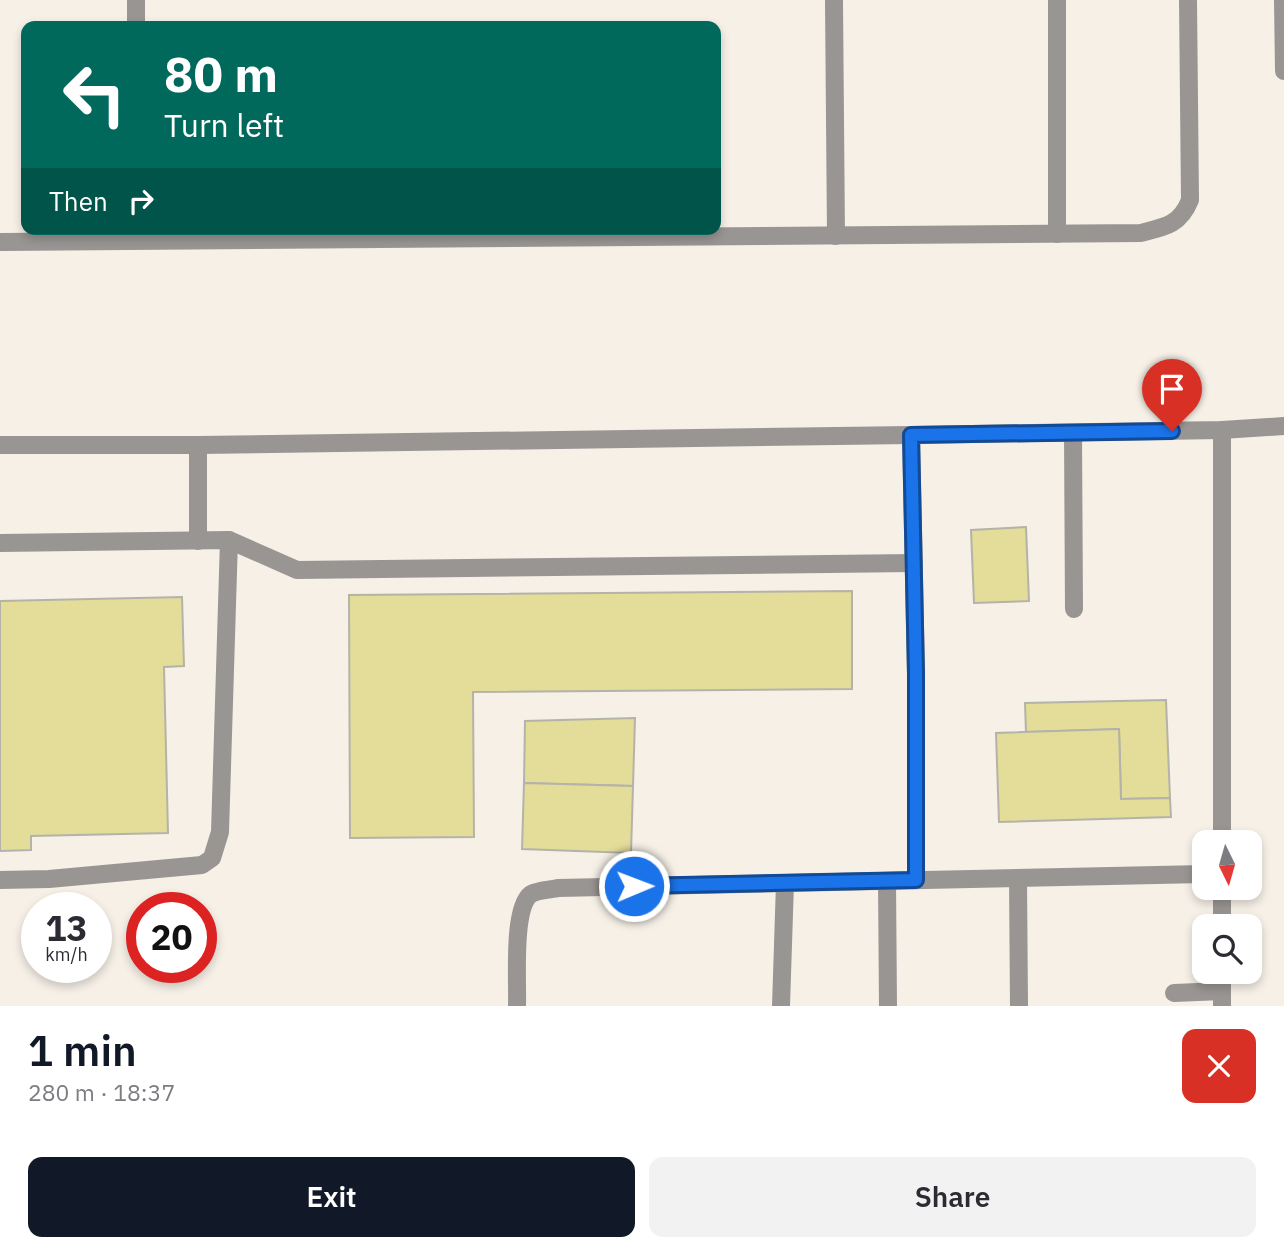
<!DOCTYPE html>
<meta charset="utf-8">
<style>
body{margin:0;font-family:"IBM Plex Sans",sans-serif;background:#f2f2f3;color:#2b2b33;height:100vh;display:flex;flex-direction:column;font-size:26px;white-space:nowrap}
*{box-sizing:border-box;margin:0}
p{font-size:23px;color:#7c7c81}
.icon{flex:none;width:38px;height:38px;fill:none;stroke:currentColor;stroke-width:2;stroke-linecap:round;stroke-linejoin:round}
.map{position:relative;height:1006px;overflow:hidden}
.side{display:flex;flex-direction:column;background:#fff;flex:1}
.side>*{flex:none}
.banner{position:absolute;left:21px;top:21px;width:700px;height:214px;border-radius:14px;box-shadow:0 4px 10px #0003;background:#00695c;color:#fff;overflow:hidden}
.needle{width:46px;rotate:175deg}
.controls{position:absolute;left:1192px;top:830px;display:grid;gap:14px}
.controls a{display:grid;place-items:center;width:70px;height:70px;border-radius:14px;background:#fff;box-shadow:0 4px 10px #0003;font-size:35px}
.speed{position:absolute;left:21px;top:892px;display:flex;gap:14px;font-size:35px;font-weight:700;text-align:center}
.speed>*{display:grid;place-content:center;width:91px;height:91px;border-radius:50%;background:#fff;box-shadow:0 4px 10px #0003;line-height:1}
.speed small{font-size:18px;font-weight:400}
.speed .limit{border:10px solid #d22;background:#fff;color:#111}
.pin{position:absolute;display:grid;place-items:center;width:60px;height:60px;color:#fff;margin:-72px -30px;border-radius:50% 50% 50% 0;rotate:-45deg;box-shadow:0 0 7px #0007}
.pin .icon{rotate:45deg}
.me{position:absolute;width:77px;margin:-38px;rotate:89deg;stroke-linejoin:round;filter:drop-shadow(0 0 5px #0008)}
.turn{display:flex;align-items:center;gap:24px;height:147px;padding:0 28px;font-size:32px}
.turn .icon{width:91px;height:91px;stroke-width:2.5}
.turn b{display:block;font-size:49px;line-height:60px}
.then{display:flex;align-items:center;height:66px;padding:0 28px;background:#0003;gap:14px;font-size:26px}
.round{display:grid;place-items:center;flex:none;width:74px;height:74px;border-radius:14px;background:#f2f2f3}
.overview{display:flex;align-items:center;justify-content:space-between;height:119px;padding:0 28px}
h1{font-size:42px;font-weight:600;line-height:52px;color:#111827}
.primary-button{display:flex;gap:14px;margin-top:auto;padding:14px 28px}
.primary-button a{flex:1;height:80px;border-radius:14px;background:#111827;color:#fff;font-size:28px;font-weight:600;line-height:80px;text-align:center}
.primary-button a+a{background:#f2f2f3;color:#2b2b33}
.map>svg:first-child{display:block}
.building{fill:#e4dc99;stroke:#b4b3a9;stroke-width:2}
.lines{fill:none;stroke-linecap:round;stroke-linejoin:round}
.minor{stroke:#999593;stroke-width:18}
.route-casing{stroke:#114b97;stroke-width:18}
.route{stroke:#1a73e8;stroke-width:12}
</style>
<div class="map">
<svg width="1284" height="1006" viewBox="0 0 1284 1006">
<rect width="100%" height="100%" fill="#f6f0e7"/>
<g class="building">
<path d="M 1026,527 L 1029,601 L 974,603 L 971,530 Z"/>
<path d="M 852,591 L 852,689 L 473,692 L 474,837 L 350,838 L 349,595 Z"/>
<path d="M 182,597 L 184,666 L 164,667 L 168,833 L 31,836 L 31,850 L 0,851 L 0,601 Z"/>
<path d="M 1166,700 L 1170,798 L 1121,799 L 1119,729 L 1026,732 L 1025,703 Z"/>
<path d="M 635,718 L 633,786 L 524,783 L 525,721 Z"/>
<path d="M 1119,729 L 1121,799 L 1170,798 L 1171,817 L 999,822 L 996,733 Z"/>
<path d="M 524,783 L 633,786 L 631,853 L 522,849 Z"/>
</g>
<g class="lines">
<g class="minor">
<path d="M 136,0 L 136,26"/>
<path d="M 834,0 L 836,236"/>
<path d="M 1057,0 L 1057,234"/>
<path d="M 1283,0 L 1284,71"/>
<path d="M 0,242 L 1140,233 C 1165,227 1180,225 1190,200 L 1188,0"/>
<path d="M 1222,430 L 1222,842"/>
<path d="M 1073,433 L 1074,609"/>
<path d="M 911,435 L 916,674 L 916,880"/>
<path d="M 0,445 L 198,445 L 911,435 L 1222,430 L 1284,426"/>
<path d="M 198,541 L 198,445"/>
<path d="M 0,543 L 229,540 L 297,570 L 914,563"/>
<path d="M 1018,878 L 1019,1006"/>
<path d="M 0,880 L 49,879 L 202,865 L 212,858 L 220,832 L 229,540"/>
<path d="M 887,881 L 888,1006"/>
<path d="M 1222,887 L 1222,926"/>
<path d="M 1174,993 L 1222,991"/>
<path d="M 517,1006 C 518,982 512,908 531,894 C 538,890 550,890 558,888 L 1204,874"/>
<path d="M 781,1006 L 785,883"/>
<path d="M 1222,1006 L 1222,971"/>
</g>
</g>
<g class="lines">
<defs>
<path id="route" d="M 634,886 L 916,880 L 916,674 L 911,435 L 1172,431"/>
</defs>
<use href="#route" class="route-casing"/>
<use href="#route" class="route"/>
</g>
</svg>
<div class="controls">
<a><svg class="needle" viewBox="-14 -14 28 28"><path d="M0-13l5 13h-10z" fill="#e53935"/><path d="M0 13l5-13h-10z" fill="#7c7c81"/></svg></a>
<a><svg class="icon" aria-label="search" viewBox="0 0 24 24"><circle cx="10" cy="10" r="6"/><path d="M15 15l6 6"/></svg></a>
</div>
<div class="speed"><div>13<small>km/h</small></div><div class="limit">20</div></div>
<div class="pin" style="left:1172px;top:431px;background:#d93025"><svg class="icon" aria-label="arrive" viewBox="0 0 24 24"><path d="M6 21V4h12l-3 4 3 4H6"/></svg></div>
<svg class="me" style="left:634px;top:886px" viewBox="-20 -20 40 40"><circle r="17" fill="#1a73e8" stroke="#fff" stroke-width="3"/><path d="M0-11L8 9 0 5-8 9z" fill="#fff"/></svg>
<div class="banner">
<div class="turn"><svg class="icon" aria-label="left" viewBox="0 0 24 24"><path d="M17 20v-9H6M10 6l-5 5 5 5"/></svg><div><b>80 m</b>Turn left</div></div>
<div class="then">Then<svg class="icon" aria-label="right" viewBox="0 0 24 24"><path d="M7 20v-9h11M14 6l5 5-5 5"/></svg></div>
</div>
</div>
<section class="side">
<div class="overview"><div><h1>1 min</h1><p>280 m · 18:37</p></div><a class="round" style="background:#d93025;color:#fff"><svg class="icon" aria-label="close" viewBox="0 0 24 24"><path d="M6 6l12 12M18 6L6 18"/></svg></a></div>
<div class="primary-button"><a>Exit</a><a>Share</a></div>
</section>
